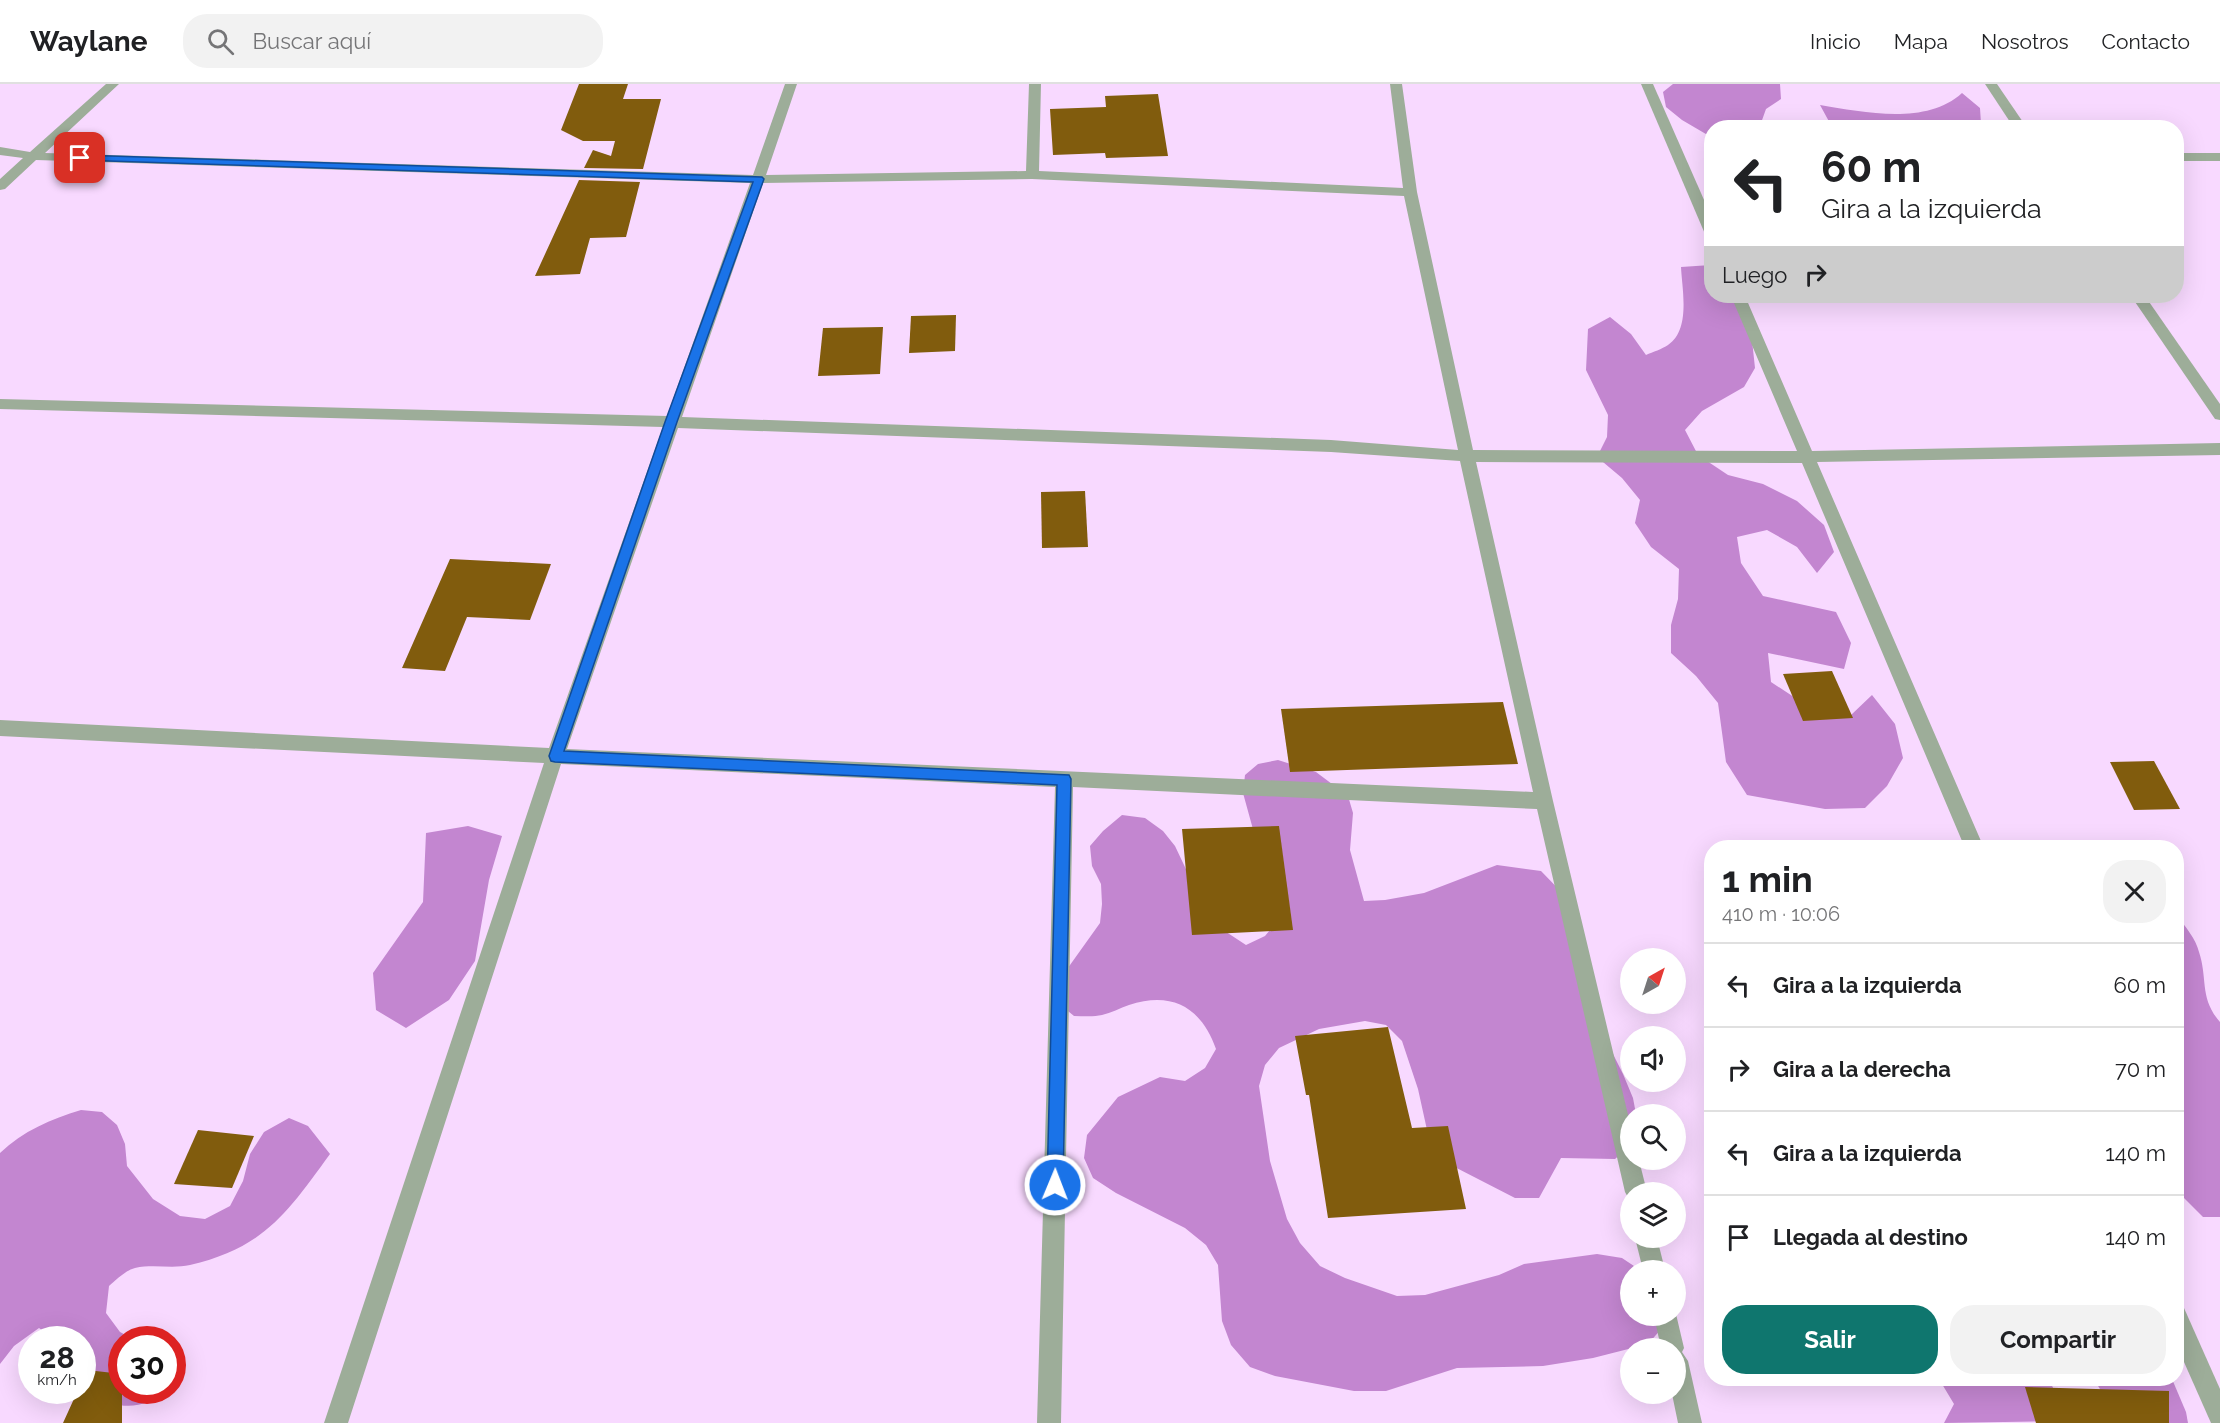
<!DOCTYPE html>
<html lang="es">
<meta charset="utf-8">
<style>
body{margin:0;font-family:Raleway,sans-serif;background:#f2f2f2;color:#202124;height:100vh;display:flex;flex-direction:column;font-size:22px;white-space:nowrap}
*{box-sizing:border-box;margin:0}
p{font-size:20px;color:#757577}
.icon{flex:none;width:33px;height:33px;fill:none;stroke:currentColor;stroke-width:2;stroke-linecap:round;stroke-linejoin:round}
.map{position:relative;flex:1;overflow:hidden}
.drawer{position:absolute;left:1704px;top:756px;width:480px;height:546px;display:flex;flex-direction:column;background:#fff;border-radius:24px;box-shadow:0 6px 24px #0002}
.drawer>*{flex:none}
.banner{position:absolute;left:1704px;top:36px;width:480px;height:183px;border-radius:24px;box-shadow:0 6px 24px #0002;background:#fff;color:#202124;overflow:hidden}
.needle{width:39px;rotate:39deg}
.controls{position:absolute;left:1620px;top:864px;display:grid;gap:12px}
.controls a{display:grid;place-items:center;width:66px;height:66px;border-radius:50%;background:#fff;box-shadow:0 6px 24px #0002;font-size:30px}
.speed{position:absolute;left:18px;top:1242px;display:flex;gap:12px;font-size:30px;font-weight:700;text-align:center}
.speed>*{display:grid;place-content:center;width:78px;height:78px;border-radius:50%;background:#fff;box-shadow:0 6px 24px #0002;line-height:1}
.speed small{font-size:15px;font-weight:400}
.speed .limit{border:9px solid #d22;background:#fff;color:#111}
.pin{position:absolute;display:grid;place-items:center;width:51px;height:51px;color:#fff;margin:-26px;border-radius:12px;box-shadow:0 3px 9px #0006}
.me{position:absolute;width:66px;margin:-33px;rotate:1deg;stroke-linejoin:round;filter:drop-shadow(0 0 4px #0008)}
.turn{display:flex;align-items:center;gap:21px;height:126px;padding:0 18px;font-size:27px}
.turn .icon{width:78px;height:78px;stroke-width:2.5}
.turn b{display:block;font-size:42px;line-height:51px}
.then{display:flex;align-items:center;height:57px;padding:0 18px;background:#0003;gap:12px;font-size:22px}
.round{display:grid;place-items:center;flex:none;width:63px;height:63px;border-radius:24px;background:#f2f2f2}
.headline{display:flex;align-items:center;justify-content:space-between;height:102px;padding:0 18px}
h1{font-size:36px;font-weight:700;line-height:45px}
.action{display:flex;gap:12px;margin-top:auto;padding:12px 18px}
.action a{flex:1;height:69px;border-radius:24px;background:#0f766e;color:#fff;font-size:24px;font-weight:700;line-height:69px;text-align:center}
.action a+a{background:#f2f2f2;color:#202124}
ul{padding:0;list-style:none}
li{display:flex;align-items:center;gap:18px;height:84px;padding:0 18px;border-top:2px solid #e0e0e0}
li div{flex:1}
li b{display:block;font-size:22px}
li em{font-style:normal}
header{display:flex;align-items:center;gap:36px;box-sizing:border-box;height:84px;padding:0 30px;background:#fff;border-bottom:2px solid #e0e0e0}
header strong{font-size:28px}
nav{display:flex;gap:33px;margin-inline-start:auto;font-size:21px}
.search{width:420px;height:54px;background:#f2f2f2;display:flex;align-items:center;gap:15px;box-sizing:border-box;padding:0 21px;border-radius:24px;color:#757577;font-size:22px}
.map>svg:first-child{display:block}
.forest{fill:#c386d0}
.building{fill:#815c0d}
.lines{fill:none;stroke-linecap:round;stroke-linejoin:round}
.street{fill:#9dad99;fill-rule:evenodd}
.route{fill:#1a73e8;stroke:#114b97;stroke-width:1.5}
</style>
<header>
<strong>Waylane</strong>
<div class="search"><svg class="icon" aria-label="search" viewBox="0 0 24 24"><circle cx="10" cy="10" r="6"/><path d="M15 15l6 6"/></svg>Buscar aquí</div>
<nav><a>Inicio</a><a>Mapa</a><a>Nosotros</a><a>Contacto</a></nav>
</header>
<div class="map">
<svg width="2220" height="1339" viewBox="0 0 2220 1339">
<rect width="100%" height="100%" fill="#f8d9ff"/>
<g class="forest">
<path d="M 1673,0 L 1780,0 L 1781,15 L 1766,25 L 1761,39 L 1766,43 L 1712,44 L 1711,53 L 1682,36 L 1666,23 L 1663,8 Z"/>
<path d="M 1962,9 L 1980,24 L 1981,40 L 1976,43 L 1832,43 L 1820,21 C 1863,28 1926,42 1962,9 Z"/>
<path d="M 1711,181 L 1712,212 L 1743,212 L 1748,219 L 1755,284 L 1744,303 L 1702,327 L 1685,346 L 1698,371 L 1728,391 L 1763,400 L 1797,417 L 1824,441 L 1834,468 L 1817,489 L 1797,463 L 1767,446 L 1737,453 L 1741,479 L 1763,512 L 1836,528 L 1851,559 L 1844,585 L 1768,569 L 1771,598 L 1806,621 L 1851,631 L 1872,611 L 1895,640 L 1903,674 L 1887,702 L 1865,724 L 1825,725 L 1747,711 L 1726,678 L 1718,619 L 1696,592 L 1671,569 L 1671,541 L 1678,515 L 1679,485 L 1651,463 L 1635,439 L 1640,416 L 1622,394 L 1597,373 L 1607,353 L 1608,331 L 1586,286 L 1588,245 L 1610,233 L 1631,250 L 1646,271 C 1653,268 1662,265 1668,261 C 1691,246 1682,205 1681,183 Z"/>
<path d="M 1278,676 L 1316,688 L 1348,712 L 1353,729 L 1350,766 L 1364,817 L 1385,816 L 1424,809 L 1497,781 L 1541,787 L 1573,820 L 1601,946 L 1623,990 L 1633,1014 L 1636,1030 L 1630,1030 L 1630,1062 L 1615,1075 L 1561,1074 L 1539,1114 L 1515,1114 L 1443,1077 L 1429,1055 L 1418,1005 L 1402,957 L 1386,941 L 1365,937 L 1319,945 L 1279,964 L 1265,981 L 1259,1002 L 1270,1077 L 1287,1135 L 1300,1159 L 1320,1182 L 1345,1194 L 1397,1212 L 1425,1211 L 1499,1191 L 1524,1180 L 1597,1170 L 1622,1174 L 1640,1186 L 1630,1186 L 1630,1232 L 1661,1232 L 1663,1243 L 1648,1260 L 1593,1274 L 1543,1282 L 1457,1284 L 1386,1307 L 1354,1307 L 1275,1292 L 1250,1283 L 1231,1261 L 1222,1237 L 1218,1181 L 1206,1161 L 1185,1144 L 1116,1109 L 1093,1094 L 1084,1074 L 1087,1051 L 1118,1013 L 1160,993 L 1185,997 L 1205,984 L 1216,965 C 1201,923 1172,907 1129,921 C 1120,924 1111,929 1102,931 C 1094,933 1083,932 1074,932 L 1057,918 L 1060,895 L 1100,839 L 1102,820 L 1101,800 L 1092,782 L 1090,762 L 1103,747 L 1122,731 L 1145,734 L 1163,747 L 1175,762 L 1211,838 L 1246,861 L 1265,852 L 1278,836 L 1243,709 L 1245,691 L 1258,680 Z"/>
<path d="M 468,742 L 502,752 L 489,796 L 475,877 L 449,916 L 406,944 L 376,926 L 373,889 L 423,818 L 426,749 Z"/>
<path d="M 2177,832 C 2185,842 2196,855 2199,868 C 2208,895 2199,914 2220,938 L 2220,1133 L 2203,1133 L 2177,1107 Z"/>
<path d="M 81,1026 L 102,1028 L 117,1041 L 125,1060 L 127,1082 L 153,1115 L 180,1132 L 205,1135 L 230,1122 L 243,1097 L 250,1070 L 264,1048 L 289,1034 L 308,1042 L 330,1070 C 288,1128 264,1164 190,1181 C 173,1185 153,1180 135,1184 C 126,1186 116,1196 109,1202 L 106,1229 L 120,1248 L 133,1255 L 122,1256 L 122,1306 L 168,1307 C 145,1324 117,1329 95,1308 C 91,1304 85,1299 83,1294 C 79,1283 83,1266 82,1256 L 55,1255 L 39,1244 L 14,1262 L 0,1280 L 0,1069 C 23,1047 51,1035 81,1026 Z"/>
<path d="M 1939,1295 L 2049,1295 L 2068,1337 L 1944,1339 L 1954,1320 Z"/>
<path d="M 2094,1295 L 2172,1295 L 2186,1328 L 2188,1339 L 2120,1339 Z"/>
</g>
<g class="building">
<path d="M 579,0 L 628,0 L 623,15 L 661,15 L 643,85 L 584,84 L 593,66 L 611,72 L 615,57 L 583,57 L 561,46 Z"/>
<path d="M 1158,10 L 1168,72 L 1106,74 L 1105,69 L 1053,71 L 1050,25 L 1106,23 L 1105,12 Z"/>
<path d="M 579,96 L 640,98 L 626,153 L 590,154 L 580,190 L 535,192 Z"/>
<path d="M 956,231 L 955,267 L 909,269 L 911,232 Z"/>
<path d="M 883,243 L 880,290 L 818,292 L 823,244 Z"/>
<path d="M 1085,407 L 1088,463 L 1042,464 L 1041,408 Z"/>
<path d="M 450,475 L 551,480 L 530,536 L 467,533 L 445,587 L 402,584 Z"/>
<path d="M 1832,587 L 1853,634 L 1803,637 L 1783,590 Z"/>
<path d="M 1503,618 L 1518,680 L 1290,688 L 1281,625 Z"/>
<path d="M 2154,677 L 2180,725 L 2134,726 L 2110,678 Z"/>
<path d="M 1279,742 L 1293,846 L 1192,851 L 1182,745 Z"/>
<path d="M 1388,943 L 1412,1044 L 1448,1042 L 1466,1125 L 1328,1134 L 1309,1011 L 1306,1011 L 1295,952 Z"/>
<path d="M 198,1046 L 254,1052 L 232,1104 L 174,1100 Z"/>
<path d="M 87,1286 L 122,1290 L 122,1339 L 63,1339 L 78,1306 L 82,1306 L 82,1296 Z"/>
<path d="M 2025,1303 L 2169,1307 L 2169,1339 L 2036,1339 Z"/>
</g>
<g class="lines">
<g class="street">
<path d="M 106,0 L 119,0 L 45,69 L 753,91 L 785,0 L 797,0 L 766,91 L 1026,87 L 1029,0 L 1041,0 L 1039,87 L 1403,104 L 1390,0 L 1402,0 L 1417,108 L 1473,366 L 1797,367 L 1731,212 L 1745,212 L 1812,367 L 2220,359 L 2220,371 L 1817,378 L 1984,764 L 1965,764 L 1802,379 L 1476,378 L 1553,717 L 1630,1039 L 1630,1076 L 1639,1076 L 1647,1108 L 1630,1108 L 1630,1117 L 1625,1108 L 1537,725 L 1073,703 L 1061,1339 L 1037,1339 L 1055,703 L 561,680 L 348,1339 L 324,1339 L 544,679 L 0,652 L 0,636 L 549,664 L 663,343 L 0,325 L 0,315 L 667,332 L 750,99 L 36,76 L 5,105 L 0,106 L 0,95 L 23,74 L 0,71 L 0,63 L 30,68 ZM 1032,95 L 1404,112 L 1458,366 L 1331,356 L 682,333 L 763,99 ZM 678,344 L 1331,368 L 1460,377 L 1533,708 L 567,665 Z"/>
<path d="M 1641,0 L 1653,0 L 1712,134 L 1712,154 L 1705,150 Z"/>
<path d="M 1985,0 L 1997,0 L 2027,44 L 2014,44 Z"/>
<rect x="2176" y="69" width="44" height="8"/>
<path d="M 2131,212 L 2145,212 L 2220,320 L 2220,336 L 2215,335 Z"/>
<path d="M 1635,1154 L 1657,1154 L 1665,1186 L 1643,1186 Z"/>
<path d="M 2176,1221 L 2184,1224 L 2220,1305 L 2220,1339 L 2211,1339 L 2176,1260 Z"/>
<path d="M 1676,1230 L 1684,1264 L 1682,1268 L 1688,1277 L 1702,1339 L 1678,1339 L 1672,1310 L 1676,1310 L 1676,1264 L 1661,1264 L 1654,1232 L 1676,1232 Z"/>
</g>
</g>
<path class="route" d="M 80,71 L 762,93 L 764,95 L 677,338 L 564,667 L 1069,691 L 1071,695 L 1063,1101 L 1061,1106 L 1055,1109 L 1049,1106 L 1047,1101 L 1057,701 L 555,678 L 551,677 L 549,672 L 665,338 L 753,98 L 77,76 L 75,74 Z"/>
</svg>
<div class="controls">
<a><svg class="needle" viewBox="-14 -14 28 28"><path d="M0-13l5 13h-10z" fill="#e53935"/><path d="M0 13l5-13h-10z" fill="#757577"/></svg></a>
<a><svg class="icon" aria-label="sound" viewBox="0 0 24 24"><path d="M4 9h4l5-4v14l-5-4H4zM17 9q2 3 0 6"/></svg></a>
<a><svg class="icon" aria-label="search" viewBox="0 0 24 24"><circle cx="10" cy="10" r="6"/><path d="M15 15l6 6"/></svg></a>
<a><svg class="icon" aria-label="layers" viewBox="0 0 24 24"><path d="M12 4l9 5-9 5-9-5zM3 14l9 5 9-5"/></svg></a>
<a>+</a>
<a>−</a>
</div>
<div class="speed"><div>28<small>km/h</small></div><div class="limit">30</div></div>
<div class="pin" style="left:80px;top:74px;background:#d93025"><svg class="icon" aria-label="arrive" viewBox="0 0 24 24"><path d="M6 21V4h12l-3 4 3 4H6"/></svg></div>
<svg class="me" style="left:1055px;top:1101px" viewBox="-20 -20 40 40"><circle r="17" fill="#1a73e8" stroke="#fff" stroke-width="3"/><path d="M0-11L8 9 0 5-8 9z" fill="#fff"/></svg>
<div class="banner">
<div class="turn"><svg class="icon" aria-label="left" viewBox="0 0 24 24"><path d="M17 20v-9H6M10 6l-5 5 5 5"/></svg><div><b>60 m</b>Gira a la izquierda</div></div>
<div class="then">Luego<svg class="icon" aria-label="right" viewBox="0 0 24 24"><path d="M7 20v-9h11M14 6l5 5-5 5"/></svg></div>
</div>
<section class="drawer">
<div class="headline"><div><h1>1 min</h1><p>410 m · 10:06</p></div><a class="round"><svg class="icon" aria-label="close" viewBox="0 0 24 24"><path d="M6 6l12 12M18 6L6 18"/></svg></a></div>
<ul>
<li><svg class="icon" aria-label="left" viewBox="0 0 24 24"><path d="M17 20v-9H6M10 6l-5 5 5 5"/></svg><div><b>Gira a la izquierda</b></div><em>60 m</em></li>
<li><svg class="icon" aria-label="right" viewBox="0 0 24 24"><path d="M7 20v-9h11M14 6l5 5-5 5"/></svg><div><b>Gira a la derecha</b></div><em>70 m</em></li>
<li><svg class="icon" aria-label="left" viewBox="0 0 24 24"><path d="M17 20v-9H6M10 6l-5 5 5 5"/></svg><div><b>Gira a la izquierda</b></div><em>140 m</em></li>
<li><svg class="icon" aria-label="arrive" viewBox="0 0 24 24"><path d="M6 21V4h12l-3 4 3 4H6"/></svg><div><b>Llegada al destino</b></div><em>140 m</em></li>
</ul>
<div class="action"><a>Salir</a><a>Compartir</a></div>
</section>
</div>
